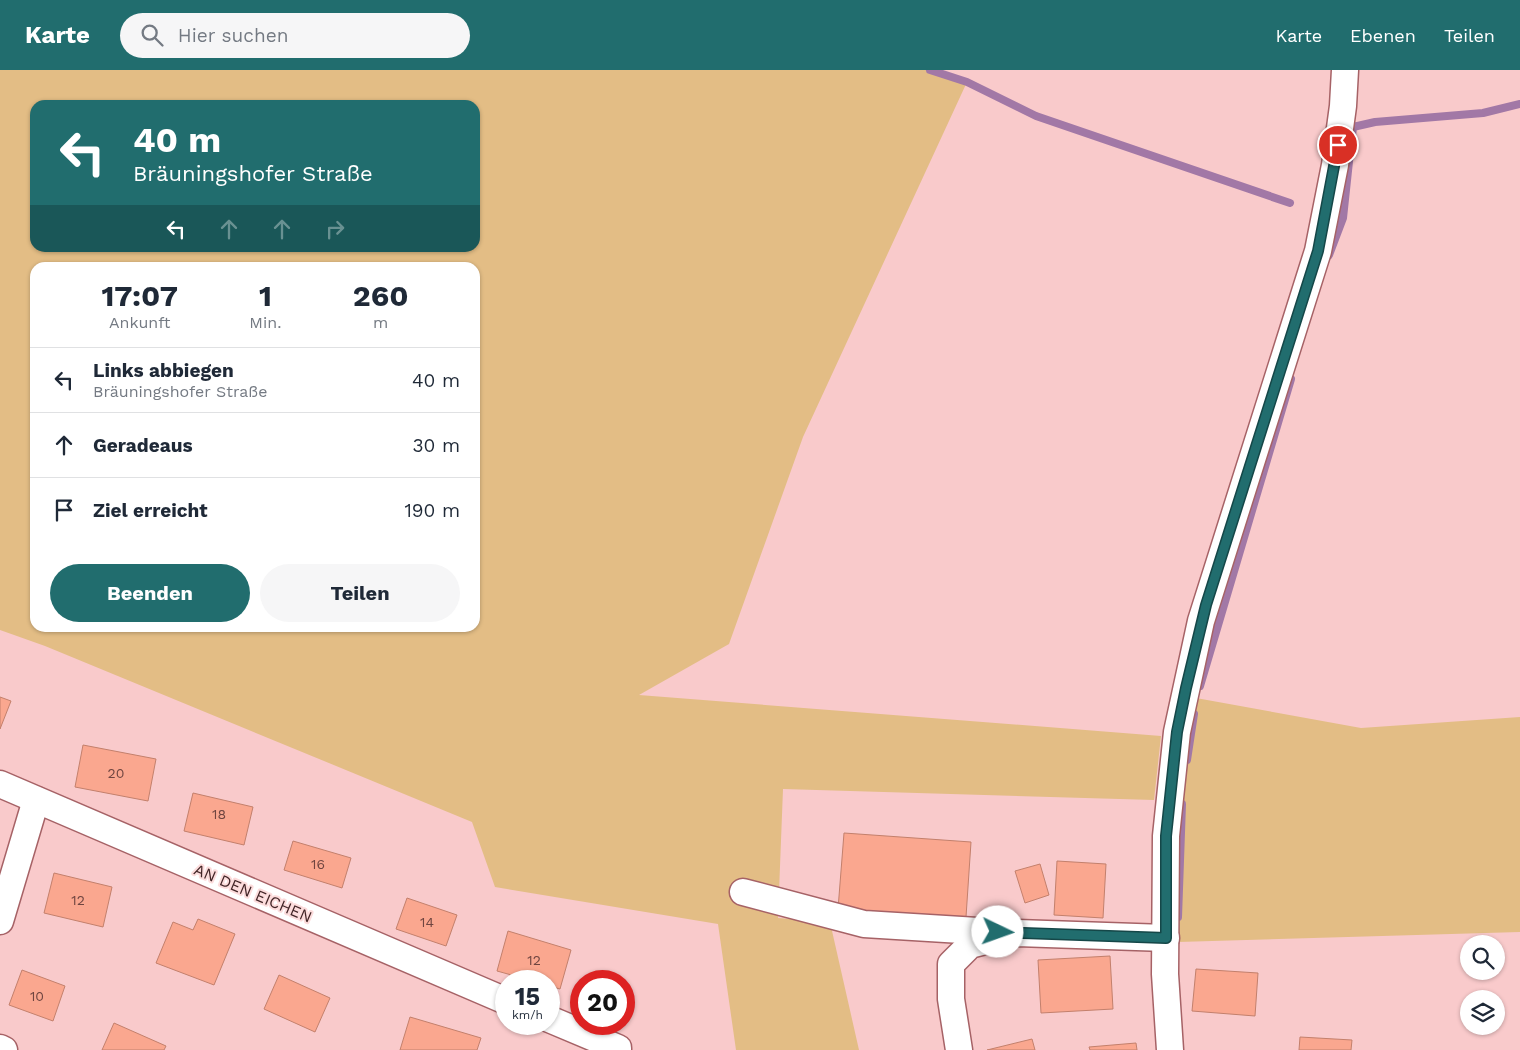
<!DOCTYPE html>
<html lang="de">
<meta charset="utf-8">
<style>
body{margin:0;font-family:"Work Sans",sans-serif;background:#f6f6f7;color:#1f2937;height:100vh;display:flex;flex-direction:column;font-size:19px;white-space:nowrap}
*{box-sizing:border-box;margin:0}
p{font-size:16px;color:#747a83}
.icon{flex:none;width:28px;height:28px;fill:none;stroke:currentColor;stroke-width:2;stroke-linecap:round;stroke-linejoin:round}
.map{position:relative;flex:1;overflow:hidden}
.details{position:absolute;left:30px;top:192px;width:450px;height:370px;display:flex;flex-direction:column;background:#fff;border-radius:15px;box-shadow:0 1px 4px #0004}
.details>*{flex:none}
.top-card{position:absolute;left:30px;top:30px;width:450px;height:152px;border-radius:15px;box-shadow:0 1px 4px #0004;background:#216d6e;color:#fff;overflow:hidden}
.controls{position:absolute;left:1460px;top:865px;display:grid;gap:10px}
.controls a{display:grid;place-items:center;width:45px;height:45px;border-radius:50%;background:#fff;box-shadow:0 1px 4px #0004;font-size:25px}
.speed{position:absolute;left:495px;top:900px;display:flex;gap:10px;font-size:25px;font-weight:700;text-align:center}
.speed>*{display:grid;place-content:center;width:65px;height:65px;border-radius:50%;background:#fff;box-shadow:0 1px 4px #0004;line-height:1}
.speed small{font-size:12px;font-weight:400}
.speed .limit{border:8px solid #d22;background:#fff;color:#111}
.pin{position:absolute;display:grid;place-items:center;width:42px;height:42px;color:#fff;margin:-21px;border:2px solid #fff;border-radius:50%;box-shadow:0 1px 5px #0007}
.me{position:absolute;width:55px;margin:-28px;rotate:93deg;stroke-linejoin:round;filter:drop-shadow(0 0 4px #0008)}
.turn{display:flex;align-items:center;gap:18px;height:105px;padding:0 20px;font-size:22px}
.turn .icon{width:65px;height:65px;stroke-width:2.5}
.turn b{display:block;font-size:35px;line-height:42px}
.lanes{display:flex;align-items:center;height:48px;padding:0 20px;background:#0003;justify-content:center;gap:25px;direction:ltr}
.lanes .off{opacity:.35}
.eta{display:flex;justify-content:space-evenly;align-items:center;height:85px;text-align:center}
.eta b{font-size:30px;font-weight:700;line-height:35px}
.button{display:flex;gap:10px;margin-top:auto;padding:10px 20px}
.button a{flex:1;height:58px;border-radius:30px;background:#216d6e;color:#fff;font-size:20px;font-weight:700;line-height:58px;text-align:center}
.button a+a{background:#f6f6f7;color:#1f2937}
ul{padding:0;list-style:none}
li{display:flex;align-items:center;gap:15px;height:65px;padding:0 20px;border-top:1px solid #e0e1e3}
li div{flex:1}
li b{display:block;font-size:19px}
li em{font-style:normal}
header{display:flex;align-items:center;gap:30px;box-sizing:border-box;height:70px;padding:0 25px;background:#216d6e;color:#fff}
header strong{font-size:24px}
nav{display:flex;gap:28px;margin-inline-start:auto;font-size:18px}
.search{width:350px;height:45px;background:#f6f6f7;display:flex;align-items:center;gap:12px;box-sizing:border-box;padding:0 18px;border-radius:28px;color:#747a83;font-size:19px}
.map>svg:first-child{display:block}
.green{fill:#e3bd85;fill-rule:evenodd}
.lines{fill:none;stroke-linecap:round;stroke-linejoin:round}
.stream{stroke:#a278a6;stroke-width:8}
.building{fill:#faa78f;stroke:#c3806c}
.minor-casing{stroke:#a66266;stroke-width:29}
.minor{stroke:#fff;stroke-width:26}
.route-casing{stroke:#154748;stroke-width:12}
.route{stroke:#216d6e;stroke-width:9}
.labels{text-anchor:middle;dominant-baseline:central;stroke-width:4;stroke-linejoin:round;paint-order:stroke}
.number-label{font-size:14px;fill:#6f4540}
.street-label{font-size:16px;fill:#412426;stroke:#fcdcdc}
</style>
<header>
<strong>Karte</strong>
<div class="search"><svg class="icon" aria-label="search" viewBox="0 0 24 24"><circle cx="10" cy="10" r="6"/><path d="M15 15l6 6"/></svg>Hier suchen</div>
<nav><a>Karte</a><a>Ebenen</a><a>Teilen</a></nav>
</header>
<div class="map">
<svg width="1520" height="980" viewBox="0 0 1520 980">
<rect width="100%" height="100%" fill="#f9cacb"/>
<g class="green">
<path d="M 0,0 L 930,0 L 967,12 L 803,367 L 729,574 L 639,625 L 1161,666 L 1154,730 L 783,719 L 778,848 L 830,852 L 859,980 L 736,980 L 718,854 L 495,817 L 472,752 L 45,576 L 0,560 ZM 35,35 L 475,35 L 475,178 L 35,178 ZM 35,198 L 475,198 L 475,558 L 35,558 Z"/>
<path d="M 1196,628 L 1361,658 L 1520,647 L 1520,862 L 1178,872 L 1182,735 Z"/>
</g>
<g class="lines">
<g class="stream">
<path d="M 930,0 L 967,12 L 1036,46 L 1290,133"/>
<path d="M 1352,66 L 1353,57 L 1375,52 L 1483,43 L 1520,34"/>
<path d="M 1329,185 L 1343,148 L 1350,82"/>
<path d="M 1200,616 L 1291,309"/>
<path d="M 1187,690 L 1194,644"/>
<path d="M 1178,847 L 1182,734"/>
</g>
</g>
<g class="building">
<path d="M 0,627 L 11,631 L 0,659 Z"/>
<path d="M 83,675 L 156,689 L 148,731 L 75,717 Z"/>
<path d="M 193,723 L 253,737 L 244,775 L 184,761 Z"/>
<path d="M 844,763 L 971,772 L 966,847 L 838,839 Z"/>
<path d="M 293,771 L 351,788 L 342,818 L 284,800 Z"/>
<path d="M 1057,791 L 1106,794 L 1103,848 L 1054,845 Z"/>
<path d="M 1040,794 L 1049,825 L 1025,833 L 1015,801 Z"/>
<path d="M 54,803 L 112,817 L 103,857 L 44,843 Z"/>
<path d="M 407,828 L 457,845 L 446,876 L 396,859 Z"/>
<path d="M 198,849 L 235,864 L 214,915 L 156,893 L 173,852 L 193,860 Z"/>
<path d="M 508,861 L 571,880 L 560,919 L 549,916 L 549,911 L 533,911 L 497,901 Z"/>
<path d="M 1110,886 L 1113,939 L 1041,943 L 1038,890 Z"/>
<path d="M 1196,899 L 1258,903 L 1255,946 L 1192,941 Z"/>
<path d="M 22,900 L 65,916 L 53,951 L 9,935 Z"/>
<path d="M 279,905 L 330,928 L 315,962 L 264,939 Z"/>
<path d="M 410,947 L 481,968 L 477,980 L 400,980 Z"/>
<path d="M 114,953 L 166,976 L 164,980 L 102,980 Z"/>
<path d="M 1300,967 L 1352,970 L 1351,980 L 1299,980 Z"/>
<path d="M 1032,969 L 1035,980 L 987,980 Z"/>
<path d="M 1136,973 L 1137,980 L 1090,980 L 1089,977 Z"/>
</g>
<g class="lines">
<defs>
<g id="minor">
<path d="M 0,714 L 506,931"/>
<path d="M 743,822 L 864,854 L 994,862"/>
<path d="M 0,851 L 36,730"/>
<path d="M 549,949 L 618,978 L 618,980"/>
<path d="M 0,978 L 4,980"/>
<path d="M 959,980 L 951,929 L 951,894 L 970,875 L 1017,863 L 1166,868"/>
<path d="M 1170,980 L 1165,904 L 1166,766 L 1177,662 L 1201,551 L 1318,181 L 1335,95 L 1343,36 L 1345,0"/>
</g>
</defs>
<use href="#minor" class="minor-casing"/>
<use href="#minor" class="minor"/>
</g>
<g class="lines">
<defs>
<path id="route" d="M 998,862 L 1166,868 L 1166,766 L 1177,662 L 1186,618 L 1206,535 L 1318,181 L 1338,75"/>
</defs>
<use href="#route" class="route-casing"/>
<use href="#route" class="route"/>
</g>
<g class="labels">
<g class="number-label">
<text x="116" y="703">20</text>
<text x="219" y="744">18</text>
<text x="318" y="794">16</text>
<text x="78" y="830">12</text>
<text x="427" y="852">14</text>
<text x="534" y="890">12</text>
<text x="37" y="926">10</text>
</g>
<g class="street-label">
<text transform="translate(253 823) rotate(23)">AN DEN EICHEN</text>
</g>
</g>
</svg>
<div class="controls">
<a><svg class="icon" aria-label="search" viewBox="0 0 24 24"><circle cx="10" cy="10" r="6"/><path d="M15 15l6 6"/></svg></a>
<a><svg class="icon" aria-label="layers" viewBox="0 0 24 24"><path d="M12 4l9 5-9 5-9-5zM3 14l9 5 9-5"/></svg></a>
</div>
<div class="speed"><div>15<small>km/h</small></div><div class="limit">20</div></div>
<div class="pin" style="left:1338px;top:75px;background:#d93025"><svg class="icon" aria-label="arrive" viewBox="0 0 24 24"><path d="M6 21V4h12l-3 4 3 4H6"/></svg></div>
<svg class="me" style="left:998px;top:862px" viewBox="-20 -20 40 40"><circle r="19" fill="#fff"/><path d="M0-13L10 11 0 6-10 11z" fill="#216d6e"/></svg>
<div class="top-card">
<div class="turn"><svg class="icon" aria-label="left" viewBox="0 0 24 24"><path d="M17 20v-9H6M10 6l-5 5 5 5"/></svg><div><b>40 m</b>Bräuningshofer Straße</div></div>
<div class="lanes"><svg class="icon" aria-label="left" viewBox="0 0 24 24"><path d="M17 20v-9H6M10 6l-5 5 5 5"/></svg><svg class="icon off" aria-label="ahead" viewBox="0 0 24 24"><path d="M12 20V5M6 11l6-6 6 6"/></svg><svg class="icon off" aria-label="ahead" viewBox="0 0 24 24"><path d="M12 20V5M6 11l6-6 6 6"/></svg><svg class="icon off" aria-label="right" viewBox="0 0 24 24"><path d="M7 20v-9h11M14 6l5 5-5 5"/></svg></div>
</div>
<section class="details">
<div class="eta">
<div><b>17:07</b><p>Ankunft</p></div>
<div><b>1</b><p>Min.</p></div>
<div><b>260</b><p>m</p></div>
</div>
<ul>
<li><svg class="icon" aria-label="left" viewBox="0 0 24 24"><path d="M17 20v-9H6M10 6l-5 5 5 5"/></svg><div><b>Links abbiegen</b><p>Bräuningshofer Straße</p></div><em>40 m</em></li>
<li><svg class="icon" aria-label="ahead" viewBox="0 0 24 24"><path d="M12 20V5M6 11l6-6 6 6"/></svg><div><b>Geradeaus</b></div><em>30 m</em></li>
<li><svg class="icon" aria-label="arrive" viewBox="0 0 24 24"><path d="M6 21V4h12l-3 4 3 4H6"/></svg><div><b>Ziel erreicht</b></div><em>190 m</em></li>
</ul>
<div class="button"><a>Beenden</a><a>Teilen</a></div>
</section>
</div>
